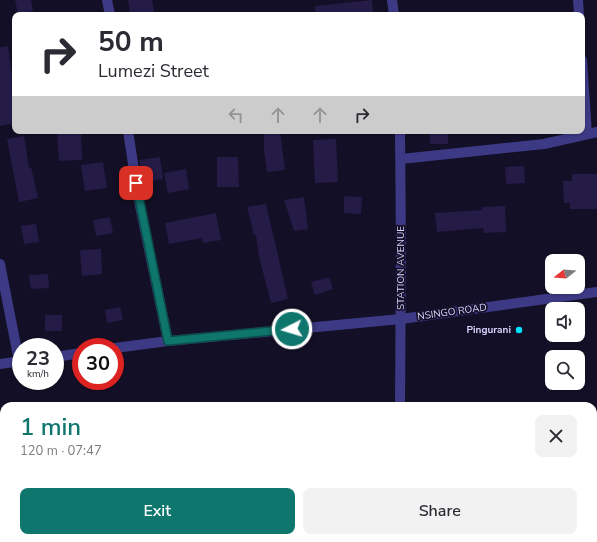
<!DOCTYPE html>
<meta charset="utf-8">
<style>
body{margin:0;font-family:"Nunito Sans",sans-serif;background:#f2f2f3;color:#2b2b33;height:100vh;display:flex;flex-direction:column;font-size:15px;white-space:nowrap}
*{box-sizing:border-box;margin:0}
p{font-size:13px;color:#7c7c81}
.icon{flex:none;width:22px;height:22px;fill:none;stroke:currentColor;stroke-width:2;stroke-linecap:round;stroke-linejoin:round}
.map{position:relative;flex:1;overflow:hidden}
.sheet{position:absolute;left:0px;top:402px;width:597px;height:140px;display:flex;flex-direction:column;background:#fff;border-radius:12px 12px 0 0;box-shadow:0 1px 3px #0004}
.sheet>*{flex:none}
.guide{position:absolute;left:12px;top:12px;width:573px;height:122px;border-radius:8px;box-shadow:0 1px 3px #0004;background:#fff;color:#2b2b33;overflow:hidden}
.needle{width:26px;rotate:253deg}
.controls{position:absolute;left:545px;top:254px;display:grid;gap:8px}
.controls a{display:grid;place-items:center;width:40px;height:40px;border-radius:8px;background:#fff;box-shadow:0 1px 3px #0004;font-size:20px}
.speed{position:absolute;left:12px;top:338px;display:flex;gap:8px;font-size:20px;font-weight:700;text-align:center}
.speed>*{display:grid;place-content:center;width:52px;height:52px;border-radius:50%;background:#fff;box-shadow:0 1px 3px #0004;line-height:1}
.speed small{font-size:10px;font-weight:400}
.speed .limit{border:6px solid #d22;background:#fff;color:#111}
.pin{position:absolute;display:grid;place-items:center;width:34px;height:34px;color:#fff;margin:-17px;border-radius:8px;box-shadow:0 2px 6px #0006}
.me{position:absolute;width:44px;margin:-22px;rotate:265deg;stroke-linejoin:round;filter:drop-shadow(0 0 3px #0008)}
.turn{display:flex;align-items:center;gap:14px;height:84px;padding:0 20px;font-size:18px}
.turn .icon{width:52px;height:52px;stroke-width:2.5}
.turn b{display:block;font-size:28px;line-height:34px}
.lanes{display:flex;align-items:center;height:38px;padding:0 20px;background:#0003;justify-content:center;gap:20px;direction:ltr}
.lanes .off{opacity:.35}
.round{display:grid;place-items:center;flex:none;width:42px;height:42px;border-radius:8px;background:#f2f2f3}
.summary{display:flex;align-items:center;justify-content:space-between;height:68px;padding:0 20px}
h1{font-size:24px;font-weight:600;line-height:30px;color:#0f766e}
.action{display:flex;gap:8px;margin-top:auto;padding:8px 20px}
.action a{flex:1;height:46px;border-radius:8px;background:#0f766e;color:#fff;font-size:16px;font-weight:600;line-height:46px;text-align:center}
.action a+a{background:#f2f2f3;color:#2b2b33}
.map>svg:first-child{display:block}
.building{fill:#241b47}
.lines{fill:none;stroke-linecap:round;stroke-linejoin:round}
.minor{stroke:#3d3a85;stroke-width:10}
.route-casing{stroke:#0a4d48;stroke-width:10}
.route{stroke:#0f766e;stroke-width:7}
.poi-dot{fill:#00e5ff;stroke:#130f26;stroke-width:1.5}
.labels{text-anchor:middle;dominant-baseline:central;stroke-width:3.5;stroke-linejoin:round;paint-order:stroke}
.street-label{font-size:10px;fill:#d9d4ff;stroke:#130f26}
.poi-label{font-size:10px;font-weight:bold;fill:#d9d4ff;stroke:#130f26;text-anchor:end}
</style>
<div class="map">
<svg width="597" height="542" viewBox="0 0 597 542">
<rect width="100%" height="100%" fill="#130f26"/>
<g class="building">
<path d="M 15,0 L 31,0 L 33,11 L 18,14 Z"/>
<path d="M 128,0 L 152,0 L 154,12 L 130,15 Z"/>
<path d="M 372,0 L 373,15 L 316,15 L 315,6 Z"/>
<path d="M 8,46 L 13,83 L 15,82 L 15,123 L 0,126 L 0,47 Z"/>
<path d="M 57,131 L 81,131 L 82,160 L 59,161 Z"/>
<path d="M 264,131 L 280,131 L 285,170 L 267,172 L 264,150 Z"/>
<path d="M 429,131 L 448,131 L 448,144 L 430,144 Z"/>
<path d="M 24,136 L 29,168 L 31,167 L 38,198 L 19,202 L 7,139 Z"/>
<path d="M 336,139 L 338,182 L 315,183 L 313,140 Z"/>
<path d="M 160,157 L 163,179 L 143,183 L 139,160 Z"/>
<path d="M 217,157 L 238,157 L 239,187 L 217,187 Z"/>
<path d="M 103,162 L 107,188 L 85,191 L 81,165 Z"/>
<path d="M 524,166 L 525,183 L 506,184 L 505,167 Z"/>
<path d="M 186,169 L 189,189 L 168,193 L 164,173 Z"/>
<path d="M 572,174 L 597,174 L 597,209 L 570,209 L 570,203 L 564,203 L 563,181 L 572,181 Z"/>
<path d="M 344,196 L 362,197 L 361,214 L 344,213 Z"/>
<path d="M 304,197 L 308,229 L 294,231 L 284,200 Z"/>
<path d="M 266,204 L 288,299 L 271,303 L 259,257 L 256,235 L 254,235 L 247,207 Z"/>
<path d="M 505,206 L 506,232 L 484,233 L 483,228 L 437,232 L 435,213 L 482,210 L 482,207 Z"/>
<path d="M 216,213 L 221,240 L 203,243 L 202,238 L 169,244 L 165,223 Z"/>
<path d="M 110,217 L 113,233 L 96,236 L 93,220 Z"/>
<path d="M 36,224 L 39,242 L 24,244 L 21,226 Z"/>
<path d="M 101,249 L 102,274 L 82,276 L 80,250 Z"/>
<path d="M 48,274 L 49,288 L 31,289 L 29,275 Z"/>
<path d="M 329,277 L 333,289 L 315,295 L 311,282 Z"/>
<path d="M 120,307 L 123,320 L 107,323 L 105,310 Z"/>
<rect x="45" y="315" width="17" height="16"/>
</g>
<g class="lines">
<g class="minor">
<path d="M 107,0 L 110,15"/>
<path d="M 392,0 L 394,15"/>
<path d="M 578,0 L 579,15"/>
<path d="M 582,60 L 587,134"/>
<path d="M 128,131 L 138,196 L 168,341"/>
<path d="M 400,131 L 401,249 L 400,406"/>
<path d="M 401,159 L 544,144 L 597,132"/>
<path d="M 0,264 L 19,361"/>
<path d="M 115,348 L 168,341 L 401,319 L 597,292"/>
<path d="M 55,357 L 81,353"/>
<path d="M 0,364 L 21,361"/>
<path d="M 400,538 L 400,542"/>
</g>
</g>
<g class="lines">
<defs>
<path id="route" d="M 136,183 L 168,341 L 292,329"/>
</defs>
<use href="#route" class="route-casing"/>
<use href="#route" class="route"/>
</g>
<circle class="poi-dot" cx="519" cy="330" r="4"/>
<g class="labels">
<g class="street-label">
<text transform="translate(401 268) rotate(-90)">STATION AVENUE</text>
<text transform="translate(452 312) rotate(-8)">NSINGO ROAD</text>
</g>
<g class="poi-label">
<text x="511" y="330">Pingurani</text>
</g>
</g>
</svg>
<div class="controls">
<a><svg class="needle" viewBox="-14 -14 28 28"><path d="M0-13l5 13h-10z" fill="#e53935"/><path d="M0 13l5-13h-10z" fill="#7c7c81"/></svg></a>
<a><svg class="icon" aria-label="sound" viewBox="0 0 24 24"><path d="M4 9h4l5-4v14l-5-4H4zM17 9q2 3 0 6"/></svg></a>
<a><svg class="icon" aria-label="search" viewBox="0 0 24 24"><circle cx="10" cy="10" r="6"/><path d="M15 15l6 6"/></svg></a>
</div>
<div class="speed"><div>23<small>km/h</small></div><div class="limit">30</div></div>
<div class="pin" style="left:136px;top:183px;background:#d93025"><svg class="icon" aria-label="arrive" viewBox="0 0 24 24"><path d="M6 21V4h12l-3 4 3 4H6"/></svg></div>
<svg class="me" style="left:292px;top:329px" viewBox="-20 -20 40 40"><circle r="17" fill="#0f766e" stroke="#fff" stroke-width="3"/><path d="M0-11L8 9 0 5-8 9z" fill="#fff"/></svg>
<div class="guide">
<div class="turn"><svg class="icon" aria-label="right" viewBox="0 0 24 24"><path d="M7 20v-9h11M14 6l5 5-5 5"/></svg><div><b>50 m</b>Lumezi Street</div></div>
<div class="lanes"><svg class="icon off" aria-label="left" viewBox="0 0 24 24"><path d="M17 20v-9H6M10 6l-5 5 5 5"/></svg><svg class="icon off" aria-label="ahead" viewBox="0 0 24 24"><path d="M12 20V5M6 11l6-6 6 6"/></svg><svg class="icon off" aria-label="ahead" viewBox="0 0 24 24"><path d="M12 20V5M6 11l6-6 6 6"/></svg><svg class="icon" aria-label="right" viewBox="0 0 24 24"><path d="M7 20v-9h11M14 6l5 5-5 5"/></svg></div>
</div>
<section class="sheet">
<div class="summary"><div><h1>1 min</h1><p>120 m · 07:47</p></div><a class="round"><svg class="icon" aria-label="close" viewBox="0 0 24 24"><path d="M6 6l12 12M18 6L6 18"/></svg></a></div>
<div class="action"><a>Exit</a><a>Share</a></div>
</section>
</div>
